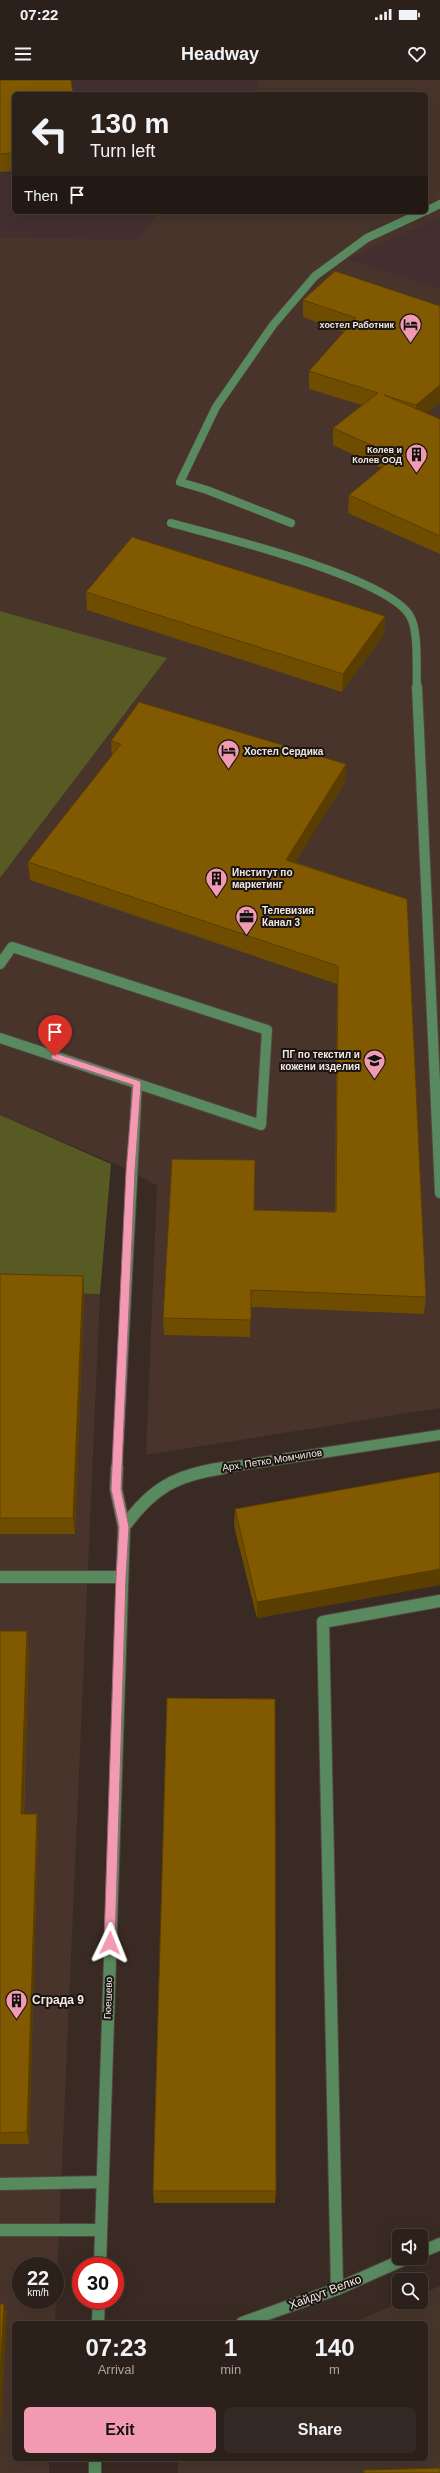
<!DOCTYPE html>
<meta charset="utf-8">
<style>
body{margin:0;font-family:Helvetica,sans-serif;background:#332823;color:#f1f3f6;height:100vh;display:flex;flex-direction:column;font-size:15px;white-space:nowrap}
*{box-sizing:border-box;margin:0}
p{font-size:13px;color:#a6a3a2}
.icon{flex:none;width:22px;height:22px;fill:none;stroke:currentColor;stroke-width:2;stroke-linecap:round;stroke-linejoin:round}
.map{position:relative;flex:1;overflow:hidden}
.panel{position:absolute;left:12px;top:2241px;width:416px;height:140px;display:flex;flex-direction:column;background:#2b201a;border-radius:6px;box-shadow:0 4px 16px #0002,0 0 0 1px #473e39}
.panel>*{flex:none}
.guide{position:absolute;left:12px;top:12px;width:416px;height:122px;border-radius:6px;box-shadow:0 4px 16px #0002,0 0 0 1px #473e39;background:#2b201a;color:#f1f3f6;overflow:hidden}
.controls{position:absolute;left:392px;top:2149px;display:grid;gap:8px}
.controls a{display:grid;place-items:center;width:36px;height:36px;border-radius:6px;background:#2b201a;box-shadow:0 4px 16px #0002,0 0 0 1px #473e39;font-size:20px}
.speed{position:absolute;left:12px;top:2177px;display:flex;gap:8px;font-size:20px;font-weight:700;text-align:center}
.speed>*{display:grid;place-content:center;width:52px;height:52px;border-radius:50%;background:#2b201a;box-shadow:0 4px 16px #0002,0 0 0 1px #473e39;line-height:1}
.speed small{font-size:10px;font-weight:400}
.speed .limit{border:6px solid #d22;background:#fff;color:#111}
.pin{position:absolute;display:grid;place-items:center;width:34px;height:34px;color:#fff;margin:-41px -17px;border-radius:50% 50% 50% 0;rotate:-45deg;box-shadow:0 0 4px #0007}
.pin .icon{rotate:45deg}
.me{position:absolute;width:44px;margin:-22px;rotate:2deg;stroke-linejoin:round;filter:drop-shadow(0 0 3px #0008)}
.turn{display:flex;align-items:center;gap:14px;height:84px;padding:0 12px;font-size:18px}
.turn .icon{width:52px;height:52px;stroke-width:2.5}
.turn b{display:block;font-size:28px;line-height:34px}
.then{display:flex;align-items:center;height:38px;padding:0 12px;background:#0003;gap:8px;font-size:15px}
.eta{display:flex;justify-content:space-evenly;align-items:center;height:68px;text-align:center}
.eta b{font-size:24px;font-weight:700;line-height:28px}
.button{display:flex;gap:8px;margin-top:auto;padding:8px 12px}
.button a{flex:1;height:46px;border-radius:6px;background:#f19ab2;color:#111;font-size:16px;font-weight:700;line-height:46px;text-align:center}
.button a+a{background:#332823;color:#f1f3f6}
.status{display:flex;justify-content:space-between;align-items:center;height:28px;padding:0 20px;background:#2b201a;direction:ltr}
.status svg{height:11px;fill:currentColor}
header{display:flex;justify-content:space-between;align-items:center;height:52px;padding:0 12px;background:#2b201a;font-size:18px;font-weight:700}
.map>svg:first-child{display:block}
.built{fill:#48342b;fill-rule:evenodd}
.industrial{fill:#432f30}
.education{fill:#46352b}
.forest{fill:#575a23}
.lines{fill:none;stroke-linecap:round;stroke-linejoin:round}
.minor-far2-casing{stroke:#53453e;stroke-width:9}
.minor-far1-casing{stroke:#53453e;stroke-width:12}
.minor-casing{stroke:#53453e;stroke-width:14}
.minor-far2{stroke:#598a5f;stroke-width:8}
.minor-far1{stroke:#598a5f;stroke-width:10}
.minor{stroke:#598a5f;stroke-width:12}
.wall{fill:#6e4d01}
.shaded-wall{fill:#5a3e01}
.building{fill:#805901;stroke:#5a3e01}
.route{fill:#f19ab2;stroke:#9d6474}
.labels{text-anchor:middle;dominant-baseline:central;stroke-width:4;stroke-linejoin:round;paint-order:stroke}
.far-poi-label{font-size:9px;font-weight:bold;fill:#f3e9e4;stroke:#1b1411;text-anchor:end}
.poi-label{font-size:10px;font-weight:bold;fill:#f3e9e4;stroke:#1b1411;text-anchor:start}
.street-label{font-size:10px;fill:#f3e9e4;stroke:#1b1411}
.near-poi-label{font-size:12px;font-weight:bold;fill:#f3e9e4;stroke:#1b1411;text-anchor:start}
.near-street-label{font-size:12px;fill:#f3e9e4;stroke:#1b1411}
</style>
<div class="status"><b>07:22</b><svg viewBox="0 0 49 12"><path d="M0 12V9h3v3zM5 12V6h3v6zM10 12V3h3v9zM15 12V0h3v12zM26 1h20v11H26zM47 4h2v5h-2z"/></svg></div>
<header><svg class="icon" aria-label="menu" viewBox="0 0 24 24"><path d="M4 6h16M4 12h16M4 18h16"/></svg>Headway<svg class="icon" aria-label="heart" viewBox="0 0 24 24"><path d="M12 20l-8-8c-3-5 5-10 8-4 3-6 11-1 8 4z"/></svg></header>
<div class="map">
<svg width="440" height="2393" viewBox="0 0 440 2393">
<rect width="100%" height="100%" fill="#392a23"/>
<g class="built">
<path d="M 0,0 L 440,0 L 440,1328 L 146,1375 L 157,1106 L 131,1091 L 0,1035 L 0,798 L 167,578 L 0,531 ZM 14,14 L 426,14 L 426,132 L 14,132 Z"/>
<path d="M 0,1212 L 100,1214 L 55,2243 L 14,2243 L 14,2379 L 49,2379 L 49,2393 L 0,2393 ZM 21,2186 L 55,2186 L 55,2220 L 21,2220 Z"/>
</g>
<g class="industrial">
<path d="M 0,0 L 260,0 L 255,14 L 14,14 L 14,132 L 160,132 L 136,160 L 0,157 Z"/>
<path d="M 440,137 L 440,209 L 347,179 Z"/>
</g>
<path class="education" d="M 440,2206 L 440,2393 L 178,2393 L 178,2379 L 426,2379 L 426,2243 L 352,2243 L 401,2222 L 421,2222 L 421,2214 Z"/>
<g class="forest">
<path d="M 0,531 L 167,578 L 0,798 Z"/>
<path d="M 0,1035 L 111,1084 L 100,1214 L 0,1212 Z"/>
</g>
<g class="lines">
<defs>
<g id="minor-far2">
<path d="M 426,131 L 440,124"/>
<path d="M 171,443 C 218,456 388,497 410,536 C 419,551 416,589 417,608"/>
<path d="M 291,443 L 207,410 L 180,402 L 216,327 L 273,245 L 315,196 L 367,158 L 423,132"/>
</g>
<g id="minor-far1">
<path d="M 417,607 L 440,1113"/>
<path d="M 0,884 L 12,867 L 267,950 L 261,1045 L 0,958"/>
<path d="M 117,1389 L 137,1004"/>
<path d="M 217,1389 L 440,1355"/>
</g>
<g id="minor">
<path d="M 124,1447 C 152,1408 176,1395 223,1388"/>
<path d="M 0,1497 L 121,1497"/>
<path d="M 0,2104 L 102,2102"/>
<path d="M 0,2150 L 101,2150"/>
<path d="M 421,2172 L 440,2164"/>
<path d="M 100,2186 L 124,1447 L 116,1409 L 117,1388"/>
<path d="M 337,2209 L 323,1542 L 440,1521"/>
<path d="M 98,2243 L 99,2220"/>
<path d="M 242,2243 L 337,2209 L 407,2178"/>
<path d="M 95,2379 L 95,2393"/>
</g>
</defs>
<use href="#minor-far2" class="minor-far2-casing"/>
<use href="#minor-far1" class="minor-far1-casing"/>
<use href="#minor" class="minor-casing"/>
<use href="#minor-far2" class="minor-far2"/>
<use href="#minor-far1" class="minor-far1"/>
<use href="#minor" class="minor"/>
</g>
<g class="wall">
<path d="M 0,0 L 14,14 L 14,91 L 0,92 Z"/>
<path d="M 335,191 L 426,333 L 440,339 L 440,474 L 348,433 L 349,415 L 382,388 L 333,365 L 333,348 L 362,325 L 309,309 L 309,291 L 344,252 L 303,237 L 303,220 Z"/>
<path d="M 86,512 L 385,536 L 384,554 L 342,612 L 87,530 Z"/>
<path d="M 111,661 L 346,684 L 345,702 L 295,782 L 407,819 L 426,1217 L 424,1234 L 251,1227 L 250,1257 L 164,1255 L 163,1238 L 254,1130 L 335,1132 L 337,904 L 30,800 L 28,782 L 112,676 Z"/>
<path d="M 0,1194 L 83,1196 L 84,1214 L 75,1454 L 0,1454 Z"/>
<path d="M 440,1392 L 440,1505 L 257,1538 L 234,1446 L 235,1429 Z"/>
<path d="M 0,1551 L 29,1566 L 24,1734 L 38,1748 L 29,2064 L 0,2064 Z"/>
<path d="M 153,2111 L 276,2111 L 275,2123 L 154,2123 Z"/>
</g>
<g class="shaded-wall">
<path d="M 440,305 L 440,322 L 415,342 L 416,325 Z"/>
<path d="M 385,536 L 384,554 L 342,612 L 343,594 Z"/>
<path d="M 346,684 L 345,702 L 286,797 L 286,780 Z"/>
<path d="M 83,1196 L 84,1214 L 75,1454 L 73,1438 Z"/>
<path d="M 440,1489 L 440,1505 L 257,1538 L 257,1522 Z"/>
<path d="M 27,1551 L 29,1566 L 23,1749 L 21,1734 Z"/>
<path d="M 37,1734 L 38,1748 L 29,2064 L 27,2052 Z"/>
<path d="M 4,2224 L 7,2234 L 0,2356 L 0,2297 Z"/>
</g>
<g class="building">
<path d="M 0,0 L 71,0 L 73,14 L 14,14 L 14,73 L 0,74 Z"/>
<path d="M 335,191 L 440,226 L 440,305 L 416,325 L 384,315 L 440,339 L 440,456 L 349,415 L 396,376 L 333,348 L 378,313 L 309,291 L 356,238 L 303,220 Z"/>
<path d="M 132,457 L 385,536 L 343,594 L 86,512 Z"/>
<path d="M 139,622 L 346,684 L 286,780 L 407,819 L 426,1217 L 251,1210 L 251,1240 L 163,1238 L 172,1079 L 255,1080 L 254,1130 L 336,1132 L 338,886 L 28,782 L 121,664 L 111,661 Z"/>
<path d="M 0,1194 L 83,1196 L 73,1438 L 0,1438 Z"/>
<path d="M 440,1392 L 440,1489 L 257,1522 L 235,1429 Z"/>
<path d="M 0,1551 L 27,1551 L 21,1734 L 37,1734 L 27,2052 L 0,2053 Z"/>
<path d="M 167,1618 L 275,1619 L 276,2111 L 153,2111 Z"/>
<path d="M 0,2224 L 4,2224 L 0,2297 Z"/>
<path d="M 440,2388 L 440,2393 L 364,2393 L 364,2390 Z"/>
</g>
<path class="route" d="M 55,973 L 140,1001 L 141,1004 L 135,1091 L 121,1409 L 129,1447 L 126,1497 L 115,1863 L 110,1869 L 104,1863 L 116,1497 L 119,1447 L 111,1409 L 126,1091 L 133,1005 L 52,979 L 51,976 Z"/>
<defs>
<symbol id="hotel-pin" viewBox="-11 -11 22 30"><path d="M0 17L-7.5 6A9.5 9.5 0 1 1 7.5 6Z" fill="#f19ab2" stroke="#1b1411"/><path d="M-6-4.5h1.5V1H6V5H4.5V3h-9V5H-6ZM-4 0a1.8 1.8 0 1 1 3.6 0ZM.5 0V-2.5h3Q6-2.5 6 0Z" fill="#111"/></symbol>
<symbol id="building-pin" viewBox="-11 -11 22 30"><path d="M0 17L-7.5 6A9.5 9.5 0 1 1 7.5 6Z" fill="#f19ab2" stroke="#1b1411"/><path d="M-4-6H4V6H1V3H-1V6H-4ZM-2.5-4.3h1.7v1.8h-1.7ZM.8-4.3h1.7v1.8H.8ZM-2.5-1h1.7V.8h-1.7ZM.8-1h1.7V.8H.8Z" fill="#111"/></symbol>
<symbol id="office-pin" viewBox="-11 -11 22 30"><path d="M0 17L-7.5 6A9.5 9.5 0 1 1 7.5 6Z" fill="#f19ab2" stroke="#1b1411"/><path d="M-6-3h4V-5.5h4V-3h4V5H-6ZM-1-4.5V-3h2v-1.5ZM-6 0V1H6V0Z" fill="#111"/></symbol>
<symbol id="school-pin" viewBox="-11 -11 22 30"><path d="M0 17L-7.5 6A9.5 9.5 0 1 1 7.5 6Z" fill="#f19ab2" stroke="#1b1411"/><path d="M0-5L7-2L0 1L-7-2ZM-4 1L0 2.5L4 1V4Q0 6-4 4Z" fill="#111"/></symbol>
</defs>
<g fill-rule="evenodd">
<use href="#hotel-pin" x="398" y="232" width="25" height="34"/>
<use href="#building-pin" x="404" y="362" width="25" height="34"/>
<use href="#hotel-pin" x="216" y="658" width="25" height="34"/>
<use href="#building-pin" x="204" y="786" width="25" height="34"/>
<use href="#office-pin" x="234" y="824" width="25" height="34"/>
<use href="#school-pin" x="362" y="968" width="25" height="34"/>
<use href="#building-pin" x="4" y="1908" width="25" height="34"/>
</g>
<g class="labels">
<g class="far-poi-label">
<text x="394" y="245">хостел Работник</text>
<text x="402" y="370">Колев и<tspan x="402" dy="10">Колев ООД</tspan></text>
</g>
<g class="poi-label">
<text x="244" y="671">Хостел Сердика</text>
<text x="232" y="792">Институт по<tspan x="232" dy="12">маркетинг</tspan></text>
<text x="262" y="830">Телевизия<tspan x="262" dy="12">Канал 3</tspan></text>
<text x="360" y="974" text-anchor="end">ПГ по текстил и<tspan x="360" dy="12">кожени изделия</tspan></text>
</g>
<g class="street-label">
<text transform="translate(272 1380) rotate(-9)">Арх. Петко Момчилов</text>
<text transform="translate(108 1918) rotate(-88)">Гюешево</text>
</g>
<g class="near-poi-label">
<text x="32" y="1920">Сграда 9</text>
</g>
<g class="near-street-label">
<text transform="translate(325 2212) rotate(-21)">Хайдут Велко</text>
</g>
</g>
</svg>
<div class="controls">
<a><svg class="icon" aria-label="sound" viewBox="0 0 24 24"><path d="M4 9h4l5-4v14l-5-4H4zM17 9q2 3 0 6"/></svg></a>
<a><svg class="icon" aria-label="search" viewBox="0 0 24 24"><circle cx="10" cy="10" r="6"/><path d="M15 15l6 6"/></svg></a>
</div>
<div class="speed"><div>22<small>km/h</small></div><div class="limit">30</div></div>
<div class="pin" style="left:55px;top:976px;background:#d93025"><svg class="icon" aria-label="arrive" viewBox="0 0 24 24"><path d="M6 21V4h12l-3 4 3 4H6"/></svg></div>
<svg class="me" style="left:110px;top:1863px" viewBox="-20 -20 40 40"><path d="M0-17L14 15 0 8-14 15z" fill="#f19ab2" stroke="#fff" stroke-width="4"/></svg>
<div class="guide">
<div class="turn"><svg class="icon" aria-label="left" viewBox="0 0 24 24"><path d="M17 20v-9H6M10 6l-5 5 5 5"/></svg><div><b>130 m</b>Turn left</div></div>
<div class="then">Then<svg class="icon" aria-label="arrive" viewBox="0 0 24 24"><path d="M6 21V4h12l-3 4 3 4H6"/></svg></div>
</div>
<section class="panel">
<div class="eta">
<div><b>07:23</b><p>Arrival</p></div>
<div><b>1</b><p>min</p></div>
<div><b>140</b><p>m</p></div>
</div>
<div class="button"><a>Exit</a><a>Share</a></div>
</section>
</div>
